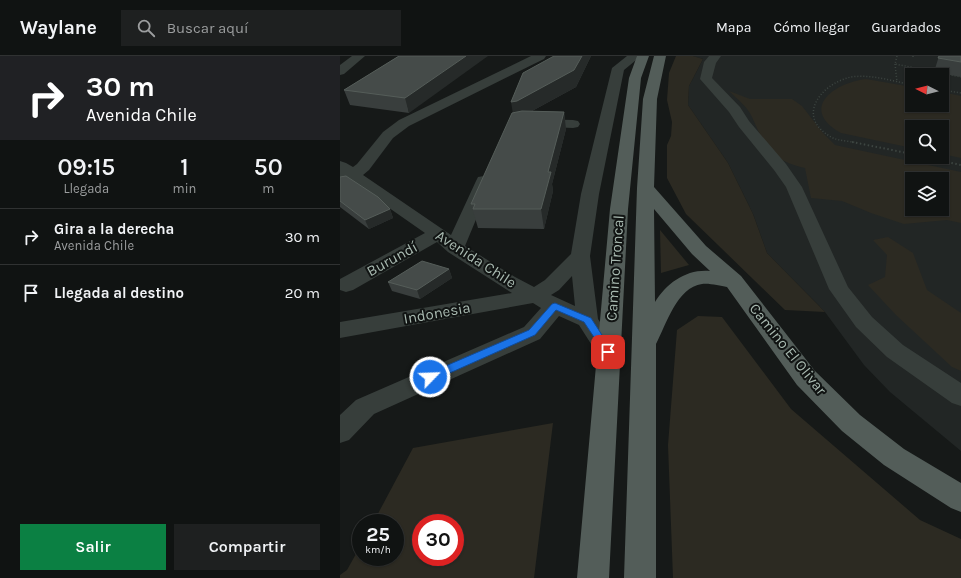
<!DOCTYPE html>
<html lang="es">
<meta charset="utf-8">
<style>
body{margin:0;font-family:Karla,sans-serif;background:#1e2020;color:#f1f3f6;height:100vh;display:flex;flex-direction:column;font-size:15px;white-space:nowrap}
*{box-sizing:border-box;margin:0}
p{font-size:13px;color:#9c9e9f}
.icon{flex:none;width:22px;height:22px;fill:none;stroke:currentColor;stroke-width:2;stroke-linecap:round;stroke-linejoin:round}
.map{position:relative;flex:1;overflow:hidden}
.panel{display:flex;flex-direction:column;background:#101312;width:340px}
.panel>*{flex:none}
.banner{background:#202124;color:#fff;overflow:hidden}
.needle{width:26px;rotate:276deg}
.fabs{position:absolute;left:565px;top:12px;display:grid;gap:8px}
.fabs a{display:grid;place-items:center;width:44px;height:44px;border-radius:0px;background:#101312;box-shadow:0 1px 3px #0004,0 0 0 1px #303232;font-size:20px}
.speed{position:absolute;left:12px;top:458px;display:flex;gap:8px;font-size:20px;font-weight:700;text-align:center}
.speed>*{display:grid;place-content:center;width:52px;height:52px;border-radius:50%;background:#101312;box-shadow:0 1px 3px #0004,0 0 0 1px #303232;line-height:1}
.speed small{font-size:10px;font-weight:400}
.speed .limit{border:6px solid #d22;background:#fff;color:#111}
.pin{position:absolute;display:grid;place-items:center;width:34px;height:34px;color:#fff;margin:-17px;border-radius:8px;box-shadow:0 2px 6px #0006}
.me{position:absolute;width:44px;margin:-22px;rotate:66deg;stroke-linejoin:round;filter:drop-shadow(0 0 3px #0008)}
.turn{display:flex;align-items:center;gap:14px;height:84px;padding:0 20px;font-size:18px}
.turn .icon{width:52px;height:52px;stroke-width:2.5}
.turn b{display:block;font-size:28px;line-height:34px}
.eta{display:flex;justify-content:space-evenly;align-items:center;height:68px;text-align:center}
.eta b{font-size:24px;font-weight:600;line-height:28px}
.button{display:flex;gap:8px;margin-top:auto;padding:8px 20px}
.button a{flex:1;height:46px;border-radius:0px;background:#0b8043;color:#fff;font-size:16px;font-weight:600;line-height:46px;text-align:center}
.button a+a{background:#1e2020;color:#f1f3f6}
ul{padding:0;list-style:none}
li{display:flex;align-items:center;gap:12px;height:56px;padding:0 20px;border-top:1px solid #303232}
li div{flex:1}
li b{display:block;font-size:15px}
li em{font-style:normal}
header{display:flex;align-items:center;gap:24px;box-sizing:border-box;height:56px;padding:0 20px;background:#101312;border-bottom:1px solid #303232}
header strong{font-size:19px}
nav{display:flex;gap:22px;margin-inline-start:auto;font-size:14px}
.search{width:280px;height:36px;background:#1e2020;display:flex;align-items:center;gap:10px;box-sizing:border-box;padding:0 14px;border-radius:0px;color:#9c9e9f;font-size:15px}
main{display:flex;flex:1;min-height:0}
.map>svg:first-child{display:block}
.built{fill:#222625;fill-rule:evenodd}
.green{fill:#2c2a22;fill-rule:evenodd}
.lines{fill:none;stroke-linecap:round;stroke-linejoin:round}
.path-far1{stroke:#3d4541;stroke-width:1.5;stroke-dasharray:1 2;stroke-linecap:butt}
.path{stroke:#3d4541;stroke-width:2;stroke-dasharray:1.5 2.5;stroke-linecap:butt}
.minor{fill:#373e3b;fill-rule:evenodd}
.major{fill:#535d59;fill-rule:evenodd}
.wall{fill:#393e3d}
.shaded-wall{fill:#262a29}
.building{fill:#454b49;stroke:#555d59}
.route{fill:#1a73e8;stroke:#114b97}
.labels{text-anchor:middle;dominant-baseline:central;stroke-width:4;stroke-linejoin:round;paint-order:stroke}
.street-label{font-size:15px;fill:#a8b9b0;stroke:#111413}
</style>
<header>
<strong>Waylane</strong>
<div class="search"><svg class="icon" aria-label="search" viewBox="0 0 24 24"><circle cx="10" cy="10" r="6"/><path d="M15 15l6 6"/></svg>Buscar aquí</div>
<nav><a>Mapa</a><a>Cómo llegar</a><a>Guardados</a></nav>
</header>
<main>
<section class="panel">
<div class="banner">
<div class="turn"><svg class="icon" aria-label="right" viewBox="0 0 24 24"><path d="M7 20v-9h11M14 6l5 5-5 5"/></svg><div><b>30 m</b>Avenida Chile</div></div>
</div>
<div class="eta">
<div><b>09:15</b><p>Llegada</p></div>
<div><b>1</b><p>min</p></div>
<div><b>50</b><p>m</p></div>
</div>
<ul>
<li><svg class="icon" aria-label="right" viewBox="0 0 24 24"><path d="M7 20v-9h11M14 6l5 5-5 5"/></svg><div><b>Gira a la derecha</b><p>Avenida Chile</p></div><em>30 m</em></li>
<li><svg class="icon" aria-label="arrive" viewBox="0 0 24 24"><path d="M6 21V4h12l-3 4 3 4H6"/></svg><div><b>Llegada al destino</b></div><em>20 m</em></li>
</ul>
<div class="button"><a>Salir</a><a>Compartir</a></div>
</section>
<div class="map">
<svg width="621" height="522" viewBox="0 0 621 522">
<rect width="100%" height="100%" fill="#161918"/>
<path class="built" d="M 352,0 L 621,0 L 621,395 L 550,336 L 524,309 L 485,256 L 427,197 L 413,158 L 388,107 L 348,49 L 349,30 L 363,3 ZM 572,19 L 602,19 L 602,49 L 572,49 ZM 572,71 L 602,71 L 602,101 L 572,101 ZM 572,123 L 602,123 L 602,153 L 572,153 Z"/>
<g class="green">
<path d="M 336,0 L 353,0 L 363,3 L 349,30 L 348,49 L 388,107 L 413,158 L 427,197 L 485,256 L 445,254 L 346,158 L 327,122 L 327,89 L 331,80 L 332,66 L 327,44 L 329,17 Z"/>
<path d="M 526,23 L 572,31 L 572,49 L 602,49 L 602,36 L 621,40 L 621,102 L 602,98 L 602,71 L 572,71 L 572,92 L 501,77 C 459,53 493,27 526,23 Z"/>
<path d="M 389,35 L 410,43 L 452,43 L 462,50 L 483,77 L 495,89 L 621,116 L 621,167 L 607,164 L 564,168 L 531,157 L 502,145 L 471,142 L 465,112 C 431,105 425,90 412,61 C 407,50 397,43 389,35 ZM 572,123 L 602,123 L 602,153 L 572,153 Z"/>
<path d="M 320,174 L 349,209 L 321,217 Z"/>
<path d="M 548,181 L 573,197 L 587,234 L 621,257 L 621,315 L 612,311 L 556,259 L 528,229 L 545,221 L 547,199 L 533,184 Z"/>
<path d="M 358,260 L 382,261 L 451,353 L 580,464 L 621,483 L 621,522 L 333,522 L 328,389 L 337,274 Z"/>
<path d="M 213,367 L 194,522 L 0,522 L 0,519 L 7,514 L 21,489 L 21,501 L 55,501 L 55,467 L 33,467 L 73,392 ZM 81,467 L 115,467 L 115,501 L 81,501 Z"/>
</g>
<g class="lines">
<g class="path-far1">
<path d="M 557,0 L 555,8 L 621,21"/>
<path d="M 573,0 L 573,2"/>
<path d="M 555,8 L 557,26"/>
<path d="M 602,34 L 621,37"/>
<path d="M 517,87 C 510,85 500,85 493,82 C 454,62 480,28 511,21 C 532,18 552,25 572,29"/>
</g>
<g class="path">
<path d="M 512,86 L 572,98"/>
<path d="M 584,101 L 621,109"/>
</g>
<g class="minor">
<path d="M 12,0 L 25,0 L 4,18 L 0,19 L 0,9 Z"/>
<path d="M 191,0 L 206,0 L 204,3 L 69,70 L 53,82 L 29,114 L 23,119 L 111,179 L 136,125 L 138,121 L 144,120 L 150,121 L 152,125 L 125,190 L 175,221 L 194,231 L 205,224 L 231,198 L 241,138 L 272,12 L 287,0 L 301,0 L 284,14 L 259,138 L 250,200 L 258,263 L 280,296 L 276,302 L 268,305 L 260,302 L 239,269 L 219,260 L 200,283 L 34,358 L 9,384 L 0,387 L 0,359 L 16,344 L 184,271 L 201,252 L 193,247 L 0,282 L 0,266 L 172,237 L 108,196 L 97,186 L 13,234 L 6,236 L 0,234 L 0,223 L 85,177 L 12,126 L 0,130 L 0,105 L 6,107 L 13,111 L 17,108 L 43,76 L 59,64 ZM 232,220 L 235,250 L 211,239 L 219,234 Z"/>
<path d="M 369,0 L 381,0 L 376,7 L 372,22 L 400,51 L 409,65 L 446,108 L 462,131 L 508,231 L 532,261 L 563,289 L 621,327 L 621,350 L 612,347 L 547,301 L 516,271 L 489,233 L 446,131 L 434,114 L 399,71 L 389,56 L 360,23 L 364,6 Z"/>
<path d="M 195,63 L 233,64 L 238,65 L 240,68 L 238,71 L 233,72 L 190,70 L 188,67 L 190,64 Z"/>
</g>
<g class="major">
<path d="M 297,0 L 309,0 L 301,22 L 288,153 L 269,522 L 237,522 L 270,153 L 289,22 Z"/>
<path d="M 314,0 L 326,0 L 317,43 L 314,131 L 366,190 L 401,220 L 475,315 L 520,359 L 564,393 L 621,427 L 621,456 L 611,452 L 544,409 L 502,375 L 457,329 L 387,231 C 380,230 370,227 362,228 C 337,231 326,269 316,288 L 316,522 L 284,522 L 297,132 L 303,43 ZM 314,153 L 352,198 L 370,215 C 346,213 327,227 315,246 Z"/>
</g>
</g>
<g class="wall">
<path d="M 59,0 L 69,57 L 10,49 L 4,34 Z"/>
<path d="M 214,0 L 251,0 L 236,31 L 192,55 L 224,56 L 226,73 L 212,128 L 213,135 L 204,173 L 138,172 L 131,148 L 173,57 Z"/>
<path d="M 599,0 L 621,0 L 621,21 L 594,16 Z"/>
<path d="M 0,121 L 50,153 L 53,162 L 29,173 L 0,151 Z"/>
<path d="M 109,213 L 112,222 L 80,243 L 52,235 L 48,226 Z"/>
</g>
<g class="shaded-wall">
<path d="M 126,0 L 148,0 L 69,57 L 65,42 Z"/>
<path d="M 242,0 L 251,0 L 236,31 L 179,62 L 174,64 L 171,46 Z"/>
<path d="M 224,56 L 226,73 L 212,128 L 213,135 L 204,173 L 201,153 L 208,116 Z"/>
<path d="M 50,153 L 53,162 L 29,173 L 25,164 Z"/>
<path d="M 109,213 L 112,222 L 80,243 L 77,234 Z"/>
</g>
<g class="building">
<path d="M 59,0 L 126,0 L 65,42 L 4,34 Z"/>
<path d="M 214,0 L 242,0 L 234,14 L 177,45 L 171,46 L 183,17 Z"/>
<path d="M 599,0 L 621,0 L 621,6 L 598,2 Z"/>
<path d="M 182,55 L 224,56 L 208,116 L 211,116 L 201,153 L 133,153 L 135,148 L 131,148 L 172,57 Z"/>
<path d="M 6,120 L 38,141 L 50,153 L 25,164 L 0,145 L 0,121 Z"/>
<path d="M 82,205 L 109,213 L 77,234 L 48,226 Z"/>
</g>
<path class="route" d="M 215,247 L 251,262 L 271,293 L 273,296 L 271,298 L 265,298 L 244,266 L 216,254 L 195,279 L 94,324 L 87,324 L 85,321 L 87,318 L 189,274 L 212,248 Z"/>
<g class="labels">
<g class="street-label">
<text transform="translate(52 203) rotate(-29)">Burundí</text>
<text transform="translate(136 203) rotate(33)">Avenida Chile</text>
<text transform="translate(275 212) rotate(-86)">Camino Troncal</text>
<text transform="translate(97 257) rotate(-10)">Indonesia</text>
<text transform="translate(448 293) rotate(51)">Camino El Olivar</text>
</g>
</g>
</svg>
<div class="fabs">
<a><svg class="needle" viewBox="-14 -14 28 28"><path d="M0-13l5 13h-10z" fill="#e53935"/><path d="M0 13l5-13h-10z" fill="#9c9e9f"/></svg></a>
<a><svg class="icon" aria-label="search" viewBox="0 0 24 24"><circle cx="10" cy="10" r="6"/><path d="M15 15l6 6"/></svg></a>
<a><svg class="icon" aria-label="layers" viewBox="0 0 24 24"><path d="M12 4l9 5-9 5-9-5zM3 14l9 5 9-5"/></svg></a>
</div>
<div class="speed"><div>25<small>km/h</small></div><div class="limit">30</div></div>
<div class="pin" style="left:268px;top:296px;background:#d93025"><svg class="icon" aria-label="arrive" viewBox="0 0 24 24"><path d="M6 21V4h12l-3 4 3 4H6"/></svg></div>
<svg class="me" style="left:90px;top:321px" viewBox="-20 -20 40 40"><circle r="17" fill="#1a73e8" stroke="#fff" stroke-width="3"/><path d="M0-11L8 9 0 5-8 9z" fill="#fff"/></svg>
</div>
</main>
